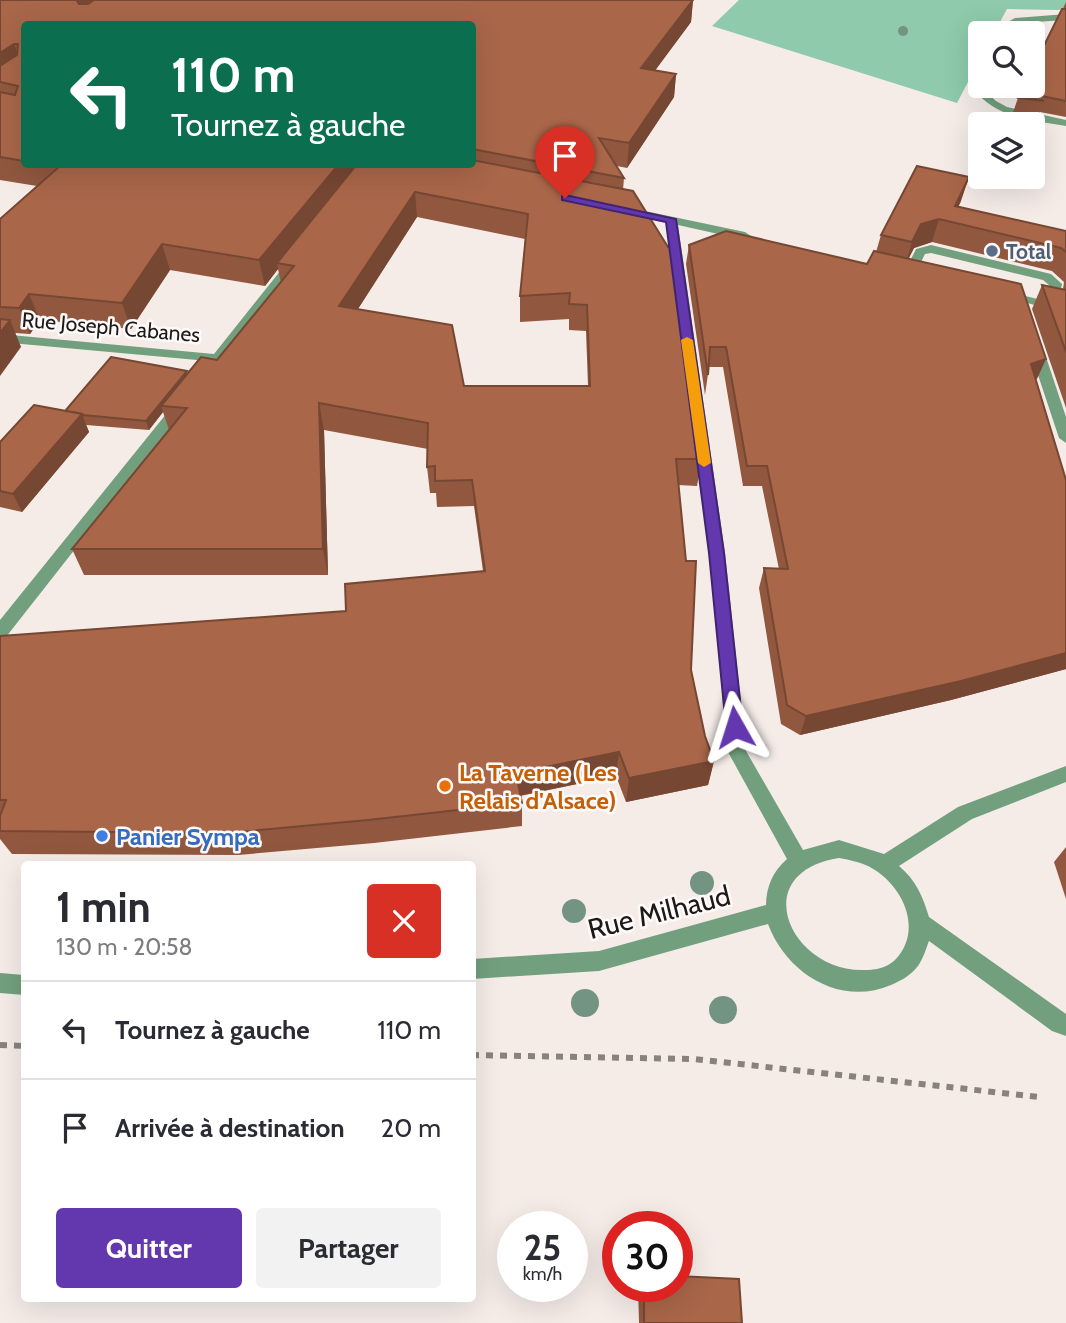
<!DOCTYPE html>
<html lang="fr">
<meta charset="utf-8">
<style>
body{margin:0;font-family:Cabin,sans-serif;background:#f2f2f3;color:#2b2b33;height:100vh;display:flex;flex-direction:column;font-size:26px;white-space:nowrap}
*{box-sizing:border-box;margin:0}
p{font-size:23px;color:#7c7c81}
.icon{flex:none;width:38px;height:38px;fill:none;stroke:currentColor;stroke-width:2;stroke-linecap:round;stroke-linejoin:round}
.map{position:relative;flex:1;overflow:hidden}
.sheet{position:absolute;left:21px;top:861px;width:455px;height:441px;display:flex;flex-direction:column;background:#fff;border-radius:7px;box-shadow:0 7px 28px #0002}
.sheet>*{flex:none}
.guide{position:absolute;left:21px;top:21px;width:455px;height:147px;border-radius:7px;box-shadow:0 7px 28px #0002;background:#0b6e4f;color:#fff;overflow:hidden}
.buttons{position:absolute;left:968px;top:21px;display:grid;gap:14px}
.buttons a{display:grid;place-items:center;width:77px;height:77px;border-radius:7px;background:#fff;box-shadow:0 7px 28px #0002;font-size:35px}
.speed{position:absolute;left:497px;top:1211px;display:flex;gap:14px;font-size:35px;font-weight:700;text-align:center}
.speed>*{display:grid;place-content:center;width:91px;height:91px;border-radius:50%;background:#fff;box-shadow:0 7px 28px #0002;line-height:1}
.speed small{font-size:18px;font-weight:400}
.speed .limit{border:10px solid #d22;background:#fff;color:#111}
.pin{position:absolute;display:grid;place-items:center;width:60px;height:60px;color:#fff;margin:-72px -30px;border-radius:50% 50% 50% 0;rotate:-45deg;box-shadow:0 0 7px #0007}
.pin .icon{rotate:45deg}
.me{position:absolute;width:77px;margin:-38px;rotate:354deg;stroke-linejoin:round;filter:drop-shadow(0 0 5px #0008)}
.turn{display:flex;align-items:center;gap:24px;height:147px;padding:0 35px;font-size:32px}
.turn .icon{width:91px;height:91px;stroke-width:2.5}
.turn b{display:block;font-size:49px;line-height:60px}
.round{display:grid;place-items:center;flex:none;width:74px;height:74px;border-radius:7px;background:#f2f2f3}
.head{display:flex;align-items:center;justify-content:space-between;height:119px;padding:0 35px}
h1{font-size:42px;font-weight:800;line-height:52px}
.primary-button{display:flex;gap:14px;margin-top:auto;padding:14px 35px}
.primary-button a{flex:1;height:80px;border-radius:7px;background:#6337ae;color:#fff;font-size:28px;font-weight:800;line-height:80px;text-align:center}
.primary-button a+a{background:#f2f2f3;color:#2b2b33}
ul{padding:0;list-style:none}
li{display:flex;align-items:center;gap:21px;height:98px;padding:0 35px;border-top:2px solid #e1e1e2}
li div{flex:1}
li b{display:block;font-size:26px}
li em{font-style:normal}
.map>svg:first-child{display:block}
.green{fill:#8ecaab}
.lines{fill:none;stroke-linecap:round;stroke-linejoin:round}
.path{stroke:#88827f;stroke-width:6;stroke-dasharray:7 7;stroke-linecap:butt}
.minor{fill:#72a07e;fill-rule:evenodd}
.tree{fill:#739383}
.wall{fill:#91583f;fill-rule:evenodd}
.shaded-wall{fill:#764733}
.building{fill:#a96649;stroke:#764733;stroke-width:2;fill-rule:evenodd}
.route{fill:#6337ae;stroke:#402471;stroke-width:2}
.slow{fill:#f59e0b}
.service-dot{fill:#5c6f8a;stroke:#fefaf9;stroke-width:2.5}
.food-dot{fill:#e8710a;stroke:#fefaf9;stroke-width:2.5}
.shop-dot{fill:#3f7fe0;stroke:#fefaf9;stroke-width:2.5}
.labels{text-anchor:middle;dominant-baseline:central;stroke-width:5;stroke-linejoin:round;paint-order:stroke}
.far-service-label{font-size:21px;font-weight:bold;fill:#4e5e75;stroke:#fefaf9;text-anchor:start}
.far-street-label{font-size:21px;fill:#1d1918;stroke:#fefaf9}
.food-label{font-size:24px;font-weight:bold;fill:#c56008;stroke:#fefaf9;text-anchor:start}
.shop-label{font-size:24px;font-weight:bold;fill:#366cbe;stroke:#fefaf9;text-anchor:start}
.near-street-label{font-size:28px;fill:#1d1918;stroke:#fefaf9}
</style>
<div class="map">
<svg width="1066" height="1323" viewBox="0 0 1066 1323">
<rect width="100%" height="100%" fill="#f5ece8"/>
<path class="green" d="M 739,0 L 1066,0 L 1066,6 L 1059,10 L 1007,9 L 994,33 L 980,33 L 980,59 L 957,103 L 712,26 Z"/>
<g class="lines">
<g class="path">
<path d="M 0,1045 L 24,1046"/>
<path d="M 472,1055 L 694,1059 L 1039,1097"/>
</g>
<g class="minor">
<path d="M 1066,14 L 1066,20 L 1020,23 L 1010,33 L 1001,33 L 1008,22 L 1015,18 Z"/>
<path d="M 980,77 L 980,86 L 996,101 L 1007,107 L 1066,120 L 1066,126 C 1032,120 992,118 972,86 Z"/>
<path d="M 626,207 L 745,232 L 751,236 L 745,240 L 678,225 L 725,553 L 746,751 L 803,850 L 839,840 L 884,854 L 958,807 L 1066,766 L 1066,782 L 972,819 L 899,866 C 916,880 923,897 929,917 L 1066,1014 L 1066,1036 L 1052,1031 L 929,941 C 926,949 923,959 918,966 C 910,976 902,980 891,985 C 840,1007 786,973 768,924 L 599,971 L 472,979 L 472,959 L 599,951 L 766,905 C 766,887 773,871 787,859 L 728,752 L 709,553 L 666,222 L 622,212 L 622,208 ZM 839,858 C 850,860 860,862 870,867 C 903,885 924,930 895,960 C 886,968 876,970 865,970 C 791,973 745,873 839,858 Z"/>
<path d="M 931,245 L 1051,274 L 1062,284 L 1058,304 L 1066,306 L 1066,314 L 999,295 L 1005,291 L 1046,301 L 1049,285 L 1043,280 L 931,253 L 925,254 L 914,276 L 906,276 L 904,273 L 916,249 Z"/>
<path d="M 293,259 L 299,263 L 297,266 L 207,381 L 202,382 L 195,378 L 208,361 L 0,342 L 0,334 L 214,354 L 289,260 Z"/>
<path d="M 1035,341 L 1042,345 L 1066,417 L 1066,443 L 1059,438 L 1028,345 Z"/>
<path d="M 180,402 L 185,403 L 185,409 L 6,637 L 0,639 L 0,620 L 175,403 Z"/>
<path d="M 0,973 L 24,975 L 24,995 L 0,993 Z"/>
</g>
</g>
<g class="tree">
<circle cx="903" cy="31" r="5"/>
<circle cx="702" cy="883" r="12"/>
<circle cx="574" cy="911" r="12"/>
<circle cx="585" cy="1003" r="14"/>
<circle cx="723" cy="1010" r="14"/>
</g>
<g class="wall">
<path d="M 0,0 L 693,0 L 691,22 L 655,70 L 676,74 L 674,97 L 627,168 L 617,166 L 624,178 L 623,190 L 702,459 L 697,486 L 678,485 L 691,670 L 705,736 L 714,761 L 708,785 L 626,802 L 616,776 L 520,796 L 522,803 L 522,826 L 374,843 L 238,855 L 12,854 L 0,839 L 0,636 L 346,611 L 483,571 L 474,506 L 437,507 L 436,493 L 430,493 L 427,467 L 428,449 L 324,430 L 328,575 L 84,575 L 72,549 L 169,430 L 163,412 L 149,430 L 86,425 L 89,432 L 22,512 L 0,507 L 0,442 L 65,411 L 187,371 L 187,374 L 217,360 L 281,283 L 278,269 L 265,286 L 170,270 L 131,329 L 40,320 L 30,334 L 15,333 L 21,347 L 0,333 L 0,219 L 37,186 L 0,180 ZM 24,24 L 472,24 L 472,164 L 24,164 ZM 417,217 L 525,239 L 520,296 L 520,322 L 569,319 L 569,330 L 586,331 L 588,386 L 464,386 L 358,309 Z"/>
<path d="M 1066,2 L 1066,117 L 1040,112 L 1036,124 L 1010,121 L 1018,98 L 1021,96 Z"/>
<path d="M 961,201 L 958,207 L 1066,231 L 1066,408 L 1032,309 L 1042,285 L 1063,289 L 1064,282 L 1052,271 L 932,242 L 914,248 L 908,259 L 1037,379 L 1036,379 L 1066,480 L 1066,669 L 951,700 L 800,735 L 781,724 L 759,588 L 764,568 L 779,569 L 762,486 L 743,486 L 723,367 L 709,367 L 705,395 L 686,264 L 689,245 L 867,264 L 876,252 L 881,235 Z"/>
<path d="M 1066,847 L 1066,899 L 1054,862 Z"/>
<path d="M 638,1286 L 677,1286 L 742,1323 L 639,1323 Z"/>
</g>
<g class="shaded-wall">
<path d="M 78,0 L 104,0 L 83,24 L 77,1 Z"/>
<path d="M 693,0 L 691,22 L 640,91 L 641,68 Z"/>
<path d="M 14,44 L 23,67 L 0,82 L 0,53 Z"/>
<path d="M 676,74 L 674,97 L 627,168 L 629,143 Z"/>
<path d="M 339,164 L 362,164 L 277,263 L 278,269 L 265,286 L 259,260 Z"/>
<path d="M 969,177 L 961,201 L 951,222 L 955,206 Z"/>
<path d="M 415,192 L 417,217 L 343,332 L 339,306 Z"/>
<path d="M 939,219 L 932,242 L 914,248 L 905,266 L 912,242 L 921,224 Z"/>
<path d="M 162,244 L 170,270 L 131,329 L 122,303 Z"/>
<path d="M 29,294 L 40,320 L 30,334 L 19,308 Z"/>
<path d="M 10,320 L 21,347 L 0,376 L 0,333 Z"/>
<path d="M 1046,359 L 1037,379 L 1023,385 L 1031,364 Z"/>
<path d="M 187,371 L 189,380 L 161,406 L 163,412 L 149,430 L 146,421 Z"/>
<path d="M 319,403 L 324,430 L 328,575 L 323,549 Z"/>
<path d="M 82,414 L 89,432 L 22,512 L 13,494 Z"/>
<path d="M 1066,653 L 1066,669 L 951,700 L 800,735 L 806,716 Z"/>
<path d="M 619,752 L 616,776 L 517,796 L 516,773 Z"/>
<path d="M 714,761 L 708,785 L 626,802 L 629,778 Z"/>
</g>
<g class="building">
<path d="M 0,0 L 78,0 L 77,1 L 79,4 L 88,4 L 94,0 L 693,0 L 641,68 L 676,74 L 629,143 L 599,138 L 624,178 L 472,149 L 472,24 L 24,24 L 24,161 L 0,157 L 0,92 L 15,95 L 18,86 L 0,82 L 0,66 L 17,55 L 18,44 L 14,44 L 0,53 Z"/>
<path d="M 1062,9 L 1066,9 L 1066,101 L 1022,92 L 1025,86 L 1032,86 L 1032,70 Z"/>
<path d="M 1019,95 L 1044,101 L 1018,98 Z"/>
<path d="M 472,160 L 633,191 L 668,247 L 672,245 L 702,459 L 676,459 L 686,561 L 696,561 L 691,670 L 705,736 L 714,761 L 629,778 L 619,752 L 516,773 L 522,803 L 368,820 L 228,833 L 0,831 L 0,816 L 6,800 L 0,800 L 0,636 L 346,611 L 345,584 L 485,571 L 472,480 L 435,481 L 435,466 L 427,467 L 428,423 L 319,403 L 323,549 L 72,549 L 187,408 L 161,406 L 201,357 L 217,360 L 294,266 L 277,263 L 357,164 L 472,164 ZM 415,192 L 528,214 L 520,296 L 570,293 L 569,304 L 587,305 L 590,386 L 464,386 L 452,325 L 339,306 Z"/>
<path d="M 52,164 L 339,164 L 259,260 L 162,244 L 122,303 L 29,294 L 19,308 L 0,307 L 0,219 L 60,166 Z"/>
<path d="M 917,166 L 969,177 L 955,206 L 1066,231 L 1066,252 L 1061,248 L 939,219 L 921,224 L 912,242 L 881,235 Z"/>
<path d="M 726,231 L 867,264 L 874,251 L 1021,284 L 1046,359 L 1031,364 L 1066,480 L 1066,653 L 961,681 L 806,716 L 787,705 L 764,568 L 788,569 L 767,466 L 747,466 L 726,347 L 710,347 L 708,375 L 689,245 Z"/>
<path d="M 1042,285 L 1066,290 L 1066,352 Z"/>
<path d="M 0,319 L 10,320 L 0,333 Z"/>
<path d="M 111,357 L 187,371 L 146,421 L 83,415 L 82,414 L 65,411 Z"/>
<path d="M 34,405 L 82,414 L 13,494 L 0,491 L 0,442 Z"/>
<path d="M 677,1276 L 739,1279 L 742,1323 L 644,1323 L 644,1286 L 677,1286 Z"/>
</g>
<path class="route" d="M 565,195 L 676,219 L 724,553 L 743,727 L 741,732 L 729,732 L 726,727 L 709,553 L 666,222 L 562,200 L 562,196 Z"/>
<path class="slow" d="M 687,337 L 693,340 L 711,463 L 704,467 L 698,463 L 681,340 Z"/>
<circle class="service-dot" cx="992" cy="251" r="7"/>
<circle class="food-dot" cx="445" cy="786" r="7"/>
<circle class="shop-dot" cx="102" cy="836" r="7"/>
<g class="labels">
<g class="far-service-label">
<text x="1006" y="251">Total</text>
</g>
<g class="far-street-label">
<text transform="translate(111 327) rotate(5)">Rue Joseph Cabanes</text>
</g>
<g class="food-label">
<text x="459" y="772">La Taverne (Les<tspan x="459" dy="28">Relais d'Alsace)</tspan></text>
</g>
<g class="shop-label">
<text x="116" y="836">Panier Sympa</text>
</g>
<g class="near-street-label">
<text transform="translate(659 912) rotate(-14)">Rue Milhaud</text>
</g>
</g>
</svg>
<div class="buttons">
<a><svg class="icon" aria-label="search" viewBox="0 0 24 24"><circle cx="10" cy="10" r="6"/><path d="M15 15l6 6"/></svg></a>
<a><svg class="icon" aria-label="layers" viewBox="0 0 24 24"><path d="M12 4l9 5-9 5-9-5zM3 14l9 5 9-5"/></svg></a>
</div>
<div class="speed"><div>25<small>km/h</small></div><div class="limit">30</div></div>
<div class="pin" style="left:565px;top:198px;background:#d93025"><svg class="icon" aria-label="arrive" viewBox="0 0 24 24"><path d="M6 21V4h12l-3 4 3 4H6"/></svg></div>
<svg class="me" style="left:735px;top:727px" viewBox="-20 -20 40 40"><path d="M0-17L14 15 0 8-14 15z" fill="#6337ae" stroke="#fff" stroke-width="4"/></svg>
<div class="guide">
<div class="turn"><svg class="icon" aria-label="left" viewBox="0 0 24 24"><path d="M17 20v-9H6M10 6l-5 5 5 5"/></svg><div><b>110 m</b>Tournez à gauche</div></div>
</div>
<section class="sheet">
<div class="head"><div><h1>1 min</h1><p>130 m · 20:58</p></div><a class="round" style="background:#d93025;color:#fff"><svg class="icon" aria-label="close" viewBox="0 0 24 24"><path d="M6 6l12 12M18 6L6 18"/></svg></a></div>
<ul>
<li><svg class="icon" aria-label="left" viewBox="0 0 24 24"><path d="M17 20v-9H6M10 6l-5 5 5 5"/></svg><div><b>Tournez à gauche</b></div><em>110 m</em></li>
<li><svg class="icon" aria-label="arrive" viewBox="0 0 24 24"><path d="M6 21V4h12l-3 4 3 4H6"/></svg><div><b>Arrivée à destination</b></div><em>20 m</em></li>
</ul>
<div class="primary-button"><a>Quitter</a><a>Partager</a></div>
</section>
</div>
